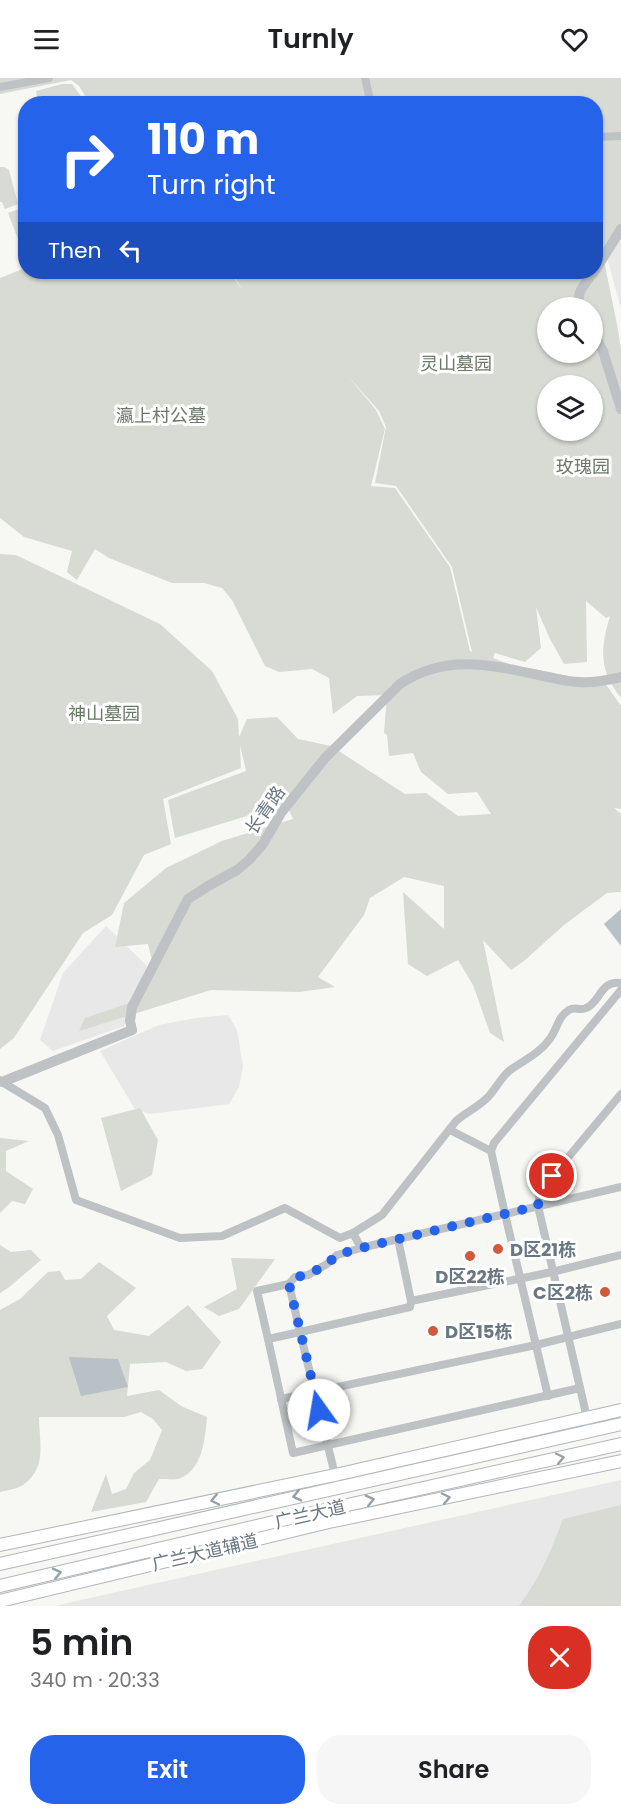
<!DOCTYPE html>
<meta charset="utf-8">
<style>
body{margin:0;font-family:Poppins,"Noto Sans SC",sans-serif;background:#f6f6f6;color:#202124;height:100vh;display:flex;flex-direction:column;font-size:22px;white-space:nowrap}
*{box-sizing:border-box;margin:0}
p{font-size:20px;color:#757577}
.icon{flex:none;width:33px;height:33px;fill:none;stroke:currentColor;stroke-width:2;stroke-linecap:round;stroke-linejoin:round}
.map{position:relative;height:1528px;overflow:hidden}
.sheet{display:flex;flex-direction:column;background:#fff;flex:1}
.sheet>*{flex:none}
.guide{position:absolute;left:18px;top:18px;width:585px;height:183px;border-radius:24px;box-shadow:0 2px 4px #0004;background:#2563eb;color:#fff;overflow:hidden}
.buttons{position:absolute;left:537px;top:219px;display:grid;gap:12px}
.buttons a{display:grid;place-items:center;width:66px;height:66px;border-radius:50%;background:#fff;box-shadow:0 2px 4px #0004;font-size:30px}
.pin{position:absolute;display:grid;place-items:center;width:51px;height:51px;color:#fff;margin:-26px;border:3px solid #fff;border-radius:50%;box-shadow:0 2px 6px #0007}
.me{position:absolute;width:66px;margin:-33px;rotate:347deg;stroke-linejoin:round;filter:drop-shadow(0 0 4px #0008)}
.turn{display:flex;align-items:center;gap:21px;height:126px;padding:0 30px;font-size:27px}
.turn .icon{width:78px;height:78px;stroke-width:2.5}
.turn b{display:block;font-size:42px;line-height:51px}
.then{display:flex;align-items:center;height:57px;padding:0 30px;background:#0003;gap:12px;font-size:22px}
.round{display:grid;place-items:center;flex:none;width:63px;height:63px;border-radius:24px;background:#f6f6f6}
.overview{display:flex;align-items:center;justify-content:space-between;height:102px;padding:0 30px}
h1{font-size:36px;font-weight:600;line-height:45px}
.button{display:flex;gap:12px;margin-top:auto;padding:12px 30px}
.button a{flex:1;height:69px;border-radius:24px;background:#2563eb;color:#fff;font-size:24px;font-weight:600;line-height:69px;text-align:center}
.button a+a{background:#f6f6f6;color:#202124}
header{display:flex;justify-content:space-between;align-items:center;height:78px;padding:0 30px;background:#fff;font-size:27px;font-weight:600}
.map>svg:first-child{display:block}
.built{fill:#e7e8e7}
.green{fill:#d7dbd4;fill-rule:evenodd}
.water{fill:#b8c2c6}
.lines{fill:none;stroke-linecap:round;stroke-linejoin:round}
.secondary-casing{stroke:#b1b6ba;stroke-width:14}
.primary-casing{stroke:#b2b6b9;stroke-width:14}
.minor{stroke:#bec2c5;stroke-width:8}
.tertiary{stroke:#bec2c5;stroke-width:10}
.secondary{stroke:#fff;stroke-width:12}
.primary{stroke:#fff;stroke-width:12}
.oneway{stroke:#96a0a8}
.route{stroke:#2563eb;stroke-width:10;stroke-dasharray:0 18}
.poi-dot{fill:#d05a3b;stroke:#fff;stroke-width:2}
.labels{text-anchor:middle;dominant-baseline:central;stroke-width:6;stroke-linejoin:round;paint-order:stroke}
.park-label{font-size:18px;fill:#6b7a67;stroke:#fff}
.street-label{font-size:18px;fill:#697782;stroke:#fff}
.poi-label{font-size:18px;font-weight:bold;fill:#697782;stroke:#fff;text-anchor:start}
</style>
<header><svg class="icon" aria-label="menu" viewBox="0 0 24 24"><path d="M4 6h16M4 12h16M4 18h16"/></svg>Turnly<svg class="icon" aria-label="heart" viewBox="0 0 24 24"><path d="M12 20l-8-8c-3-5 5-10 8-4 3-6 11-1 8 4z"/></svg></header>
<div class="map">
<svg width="621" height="1528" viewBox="0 0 621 1528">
<rect width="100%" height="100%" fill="#f7f7f4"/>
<g class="built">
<path d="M 621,156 L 621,231 L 607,179 Z"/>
<path d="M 106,848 L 147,888 L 124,948 L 53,973 L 40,962 L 63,895 Z"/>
<path d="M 228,937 L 237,952 L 243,989 L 239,1009 L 229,1026 L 150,1036 L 135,1031 L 100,973 L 159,947 L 196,940 Z"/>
<path d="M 621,1402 L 621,1528 L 54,1528 Z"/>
</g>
<g class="green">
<path d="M 0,0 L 621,0 L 621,153 L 604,183 L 617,246 L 621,271 L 621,620 C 599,592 600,572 610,538 L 606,540 L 586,523 L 587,584 L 564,586 L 550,561 L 536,529 L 541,570 L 525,584 L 495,575 L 493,580 L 511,587 L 605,605 L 621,628 L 621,731 L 614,730 L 621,736 L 621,814 L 607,815 L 564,847 L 524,883 L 511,892 L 483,862 L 504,964 L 490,955 L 473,907 L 458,882 L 427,898 L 408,886 L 403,814 L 444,851 L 444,808 L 404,799 L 370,820 L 364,837 L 318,899 L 335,909 L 299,914 L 211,912 L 79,953 L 85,940 L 135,923 L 154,891 L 148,866 L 115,869 L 124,825 L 166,790 L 222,763 L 293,741 L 286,726 L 175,760 L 168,722 L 246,693 L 240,667 L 241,690 L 163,721 L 171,766 L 144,777 L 112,837 L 83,855 L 14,960 L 0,971 L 0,476 L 16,477 L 160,546 L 212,593 L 238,641 L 239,659 L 247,641 L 277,639 L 298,661 L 331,668 L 405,716 L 426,715 L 458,738 L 491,736 L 477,714 L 448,716 L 421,694 L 413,675 L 389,678 L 387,657 L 384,655 L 387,617 L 357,618 L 333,636 L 329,600 L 312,591 L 279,594 L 265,588 L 232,522 L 222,510 L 204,505 L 172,505 L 109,480 L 95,471 L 77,502 L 67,494 L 72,473 L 24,459 L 0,440 L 0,200 L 25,190 L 26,194 L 230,194 L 242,212 L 232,194 L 596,194 L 596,26 L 90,26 L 79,8 L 71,2 L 0,16 ZM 548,230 L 592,230 L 592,274 L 548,274 ZM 348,298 L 379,333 L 386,349 L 375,405 L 396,408 L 452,489 L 472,574 L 470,573 L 450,489 L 395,410 L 371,408 L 385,351 L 376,332 ZM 548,308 L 592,308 L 592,352 L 548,352 Z"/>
<path d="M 62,6 L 72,6 L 86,25 L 38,25 L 36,13 Z"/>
<path d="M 0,89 L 4,89 L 9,92 L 18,126 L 5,131 L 2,124 L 0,124 Z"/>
<path d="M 19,131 L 25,147 L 25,173 L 18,161 L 8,135 Z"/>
<path d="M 140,1030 L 158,1062 L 152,1097 L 121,1113 L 101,1040 Z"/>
<path d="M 0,1060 L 29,1063 L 6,1073 L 6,1093 L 33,1111 L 25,1126 L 12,1123 L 0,1135 Z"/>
<path d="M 0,1167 L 11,1174 L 31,1172 L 41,1182 L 8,1210 L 0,1215 Z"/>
<path d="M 231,1180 L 275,1181 L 239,1231 L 219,1238 L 204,1229 L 237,1211 Z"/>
<path d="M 99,1184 L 136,1210 L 107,1238 L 114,1252 L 149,1258 L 188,1227 L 221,1264 L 202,1291 L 186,1293 L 166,1284 L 130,1286 L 127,1318 L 159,1312 L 181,1328 L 207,1339 C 205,1360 203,1393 178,1401 C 173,1402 165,1401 159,1401 L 146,1424 L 91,1434 L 106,1396 L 112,1416 L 126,1411 L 134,1395 L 150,1382 L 162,1352 L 153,1341 L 141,1334 L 124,1339 L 39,1339 C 39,1365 48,1389 23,1407 C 17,1411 7,1412 0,1414 L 0,1232 L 20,1221 L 48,1194 L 60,1193 L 65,1202 L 81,1201 Z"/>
<path d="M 621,1427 L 621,1528 L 519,1528 C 541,1498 550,1475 563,1441 Z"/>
</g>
<g class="water">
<path d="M 621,831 L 621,868 L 604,846 Z"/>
<path d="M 69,1279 L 118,1281 L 128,1309 L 81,1318 Z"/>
</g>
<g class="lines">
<defs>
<g id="secondary">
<path d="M 0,1467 L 335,1397 L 621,1332"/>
<path d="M 0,1523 L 329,1444 L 621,1383"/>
</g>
<g id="primary">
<path d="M 0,1486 L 621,1346"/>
<path d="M 0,1508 L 325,1432 L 621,1366"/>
</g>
</defs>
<use href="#secondary" class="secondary-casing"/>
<use href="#primary" class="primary-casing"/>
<g class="minor">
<path d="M 365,0 L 371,26"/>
<path d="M 0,9 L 49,0"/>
<path d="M 596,59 L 621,58"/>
<path d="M 2,1004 L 45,1030 L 58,1057 L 76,1122 L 180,1160 L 222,1158 L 285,1130 L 340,1160 L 353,1155 L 361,1170 L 398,1161 L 411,1223"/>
<path d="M 450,1052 L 491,1073"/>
<path d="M 353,1155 L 382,1137 L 456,1043 C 466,1034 479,1029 489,1018 C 496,1010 501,1000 509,993 C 522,983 539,976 549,962 C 557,953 557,939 569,932 C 575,928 580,933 586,930 C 601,924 600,902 621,905"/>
<path d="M 398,1161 L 505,1136 L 491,1073 L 494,1065 L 621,912"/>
<path d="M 361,1170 L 337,1177 L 327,1186 L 308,1197 L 295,1199 L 289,1206 L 300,1254 L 268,1261 L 293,1375 L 580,1310"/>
<path d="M 268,1261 L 257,1213 L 289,1206"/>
<path d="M 548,1318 L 505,1136 L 621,1109"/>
<path d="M 281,1321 L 536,1267 L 621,1246"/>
<path d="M 590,1353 L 538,1128 L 540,1113 L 621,1016"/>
<path d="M 336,1401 L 300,1254 L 410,1229 L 411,1223 L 552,1194 L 621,1177"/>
</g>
<g class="tertiary">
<path d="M 596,191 L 621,151"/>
<path d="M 580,230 C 575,214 585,206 594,194"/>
<path d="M 592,252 L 603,273 L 621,331"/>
<path d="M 0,1003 L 2,1004 L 132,952 L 130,943 L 132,929 L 188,821 L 208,808 L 237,792 L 249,782 L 263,766 L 281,735 L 325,680 L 400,606 C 448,574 495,588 548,599 C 558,601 569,604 580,604 C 593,605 608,602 621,599"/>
</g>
<use href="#secondary" class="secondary"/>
<use href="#primary" class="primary"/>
</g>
<defs><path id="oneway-chevron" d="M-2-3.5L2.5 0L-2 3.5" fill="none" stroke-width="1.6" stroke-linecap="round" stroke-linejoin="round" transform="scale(1.5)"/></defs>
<g class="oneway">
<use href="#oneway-chevron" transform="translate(560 1380) rotate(-12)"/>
<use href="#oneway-chevron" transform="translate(297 1418) rotate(167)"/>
<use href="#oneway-chevron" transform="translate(446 1420) rotate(-12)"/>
<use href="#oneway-chevron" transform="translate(215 1422) rotate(168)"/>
<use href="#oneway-chevron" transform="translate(370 1422) rotate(-13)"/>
<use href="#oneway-chevron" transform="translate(57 1495) rotate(-13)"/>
</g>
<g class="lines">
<path class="route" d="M 319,1332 L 289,1206 L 295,1199 L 308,1197 L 327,1186 L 337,1177 L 361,1170 L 538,1128 L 540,1113 L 552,1098"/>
</g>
<g class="poi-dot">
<circle cx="498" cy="1171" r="6"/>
<circle cx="470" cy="1178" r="6"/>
<circle cx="605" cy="1214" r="6"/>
<circle cx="433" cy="1253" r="6"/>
</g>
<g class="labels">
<g class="park-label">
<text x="456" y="285">灵山墓园</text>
<text x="161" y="337">瀛上村公墓</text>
<text x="583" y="388">玫瑰园</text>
<text x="104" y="635">神山墓园</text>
</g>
<g class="street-label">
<text transform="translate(265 732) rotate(-55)">长青路</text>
<text transform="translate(310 1436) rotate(-13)">广兰大道</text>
<text transform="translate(205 1474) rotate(-13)">广兰大道辅道</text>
</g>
<g class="poi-label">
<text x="510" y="1171">D区21栋</text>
<text x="470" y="1198" text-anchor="middle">D区22栋</text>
<text x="593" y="1214" text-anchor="end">C区2栋</text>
<text x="445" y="1253">D区15栋</text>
</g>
</g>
</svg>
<div class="buttons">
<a><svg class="icon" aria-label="search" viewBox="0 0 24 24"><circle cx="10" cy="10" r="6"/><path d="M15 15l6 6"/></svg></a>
<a><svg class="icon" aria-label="layers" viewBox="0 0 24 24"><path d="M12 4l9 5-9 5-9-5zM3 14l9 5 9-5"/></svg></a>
</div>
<div class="pin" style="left:552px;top:1098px;background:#d93025"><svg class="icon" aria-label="arrive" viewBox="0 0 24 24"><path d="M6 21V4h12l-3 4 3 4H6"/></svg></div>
<svg class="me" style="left:319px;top:1332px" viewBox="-20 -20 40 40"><circle r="19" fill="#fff"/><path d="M0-13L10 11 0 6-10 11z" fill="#2563eb"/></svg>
<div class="guide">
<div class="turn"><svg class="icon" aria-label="right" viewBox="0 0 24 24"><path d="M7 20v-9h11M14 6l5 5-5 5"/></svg><div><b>110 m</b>Turn right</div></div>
<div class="then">Then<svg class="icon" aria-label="left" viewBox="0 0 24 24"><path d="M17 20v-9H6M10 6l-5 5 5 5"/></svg></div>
</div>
</div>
<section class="sheet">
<div class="overview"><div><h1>5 min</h1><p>340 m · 20:33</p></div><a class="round" style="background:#d93025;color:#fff"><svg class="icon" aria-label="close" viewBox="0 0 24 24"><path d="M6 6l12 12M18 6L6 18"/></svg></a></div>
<div class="button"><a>Exit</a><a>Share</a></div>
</section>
